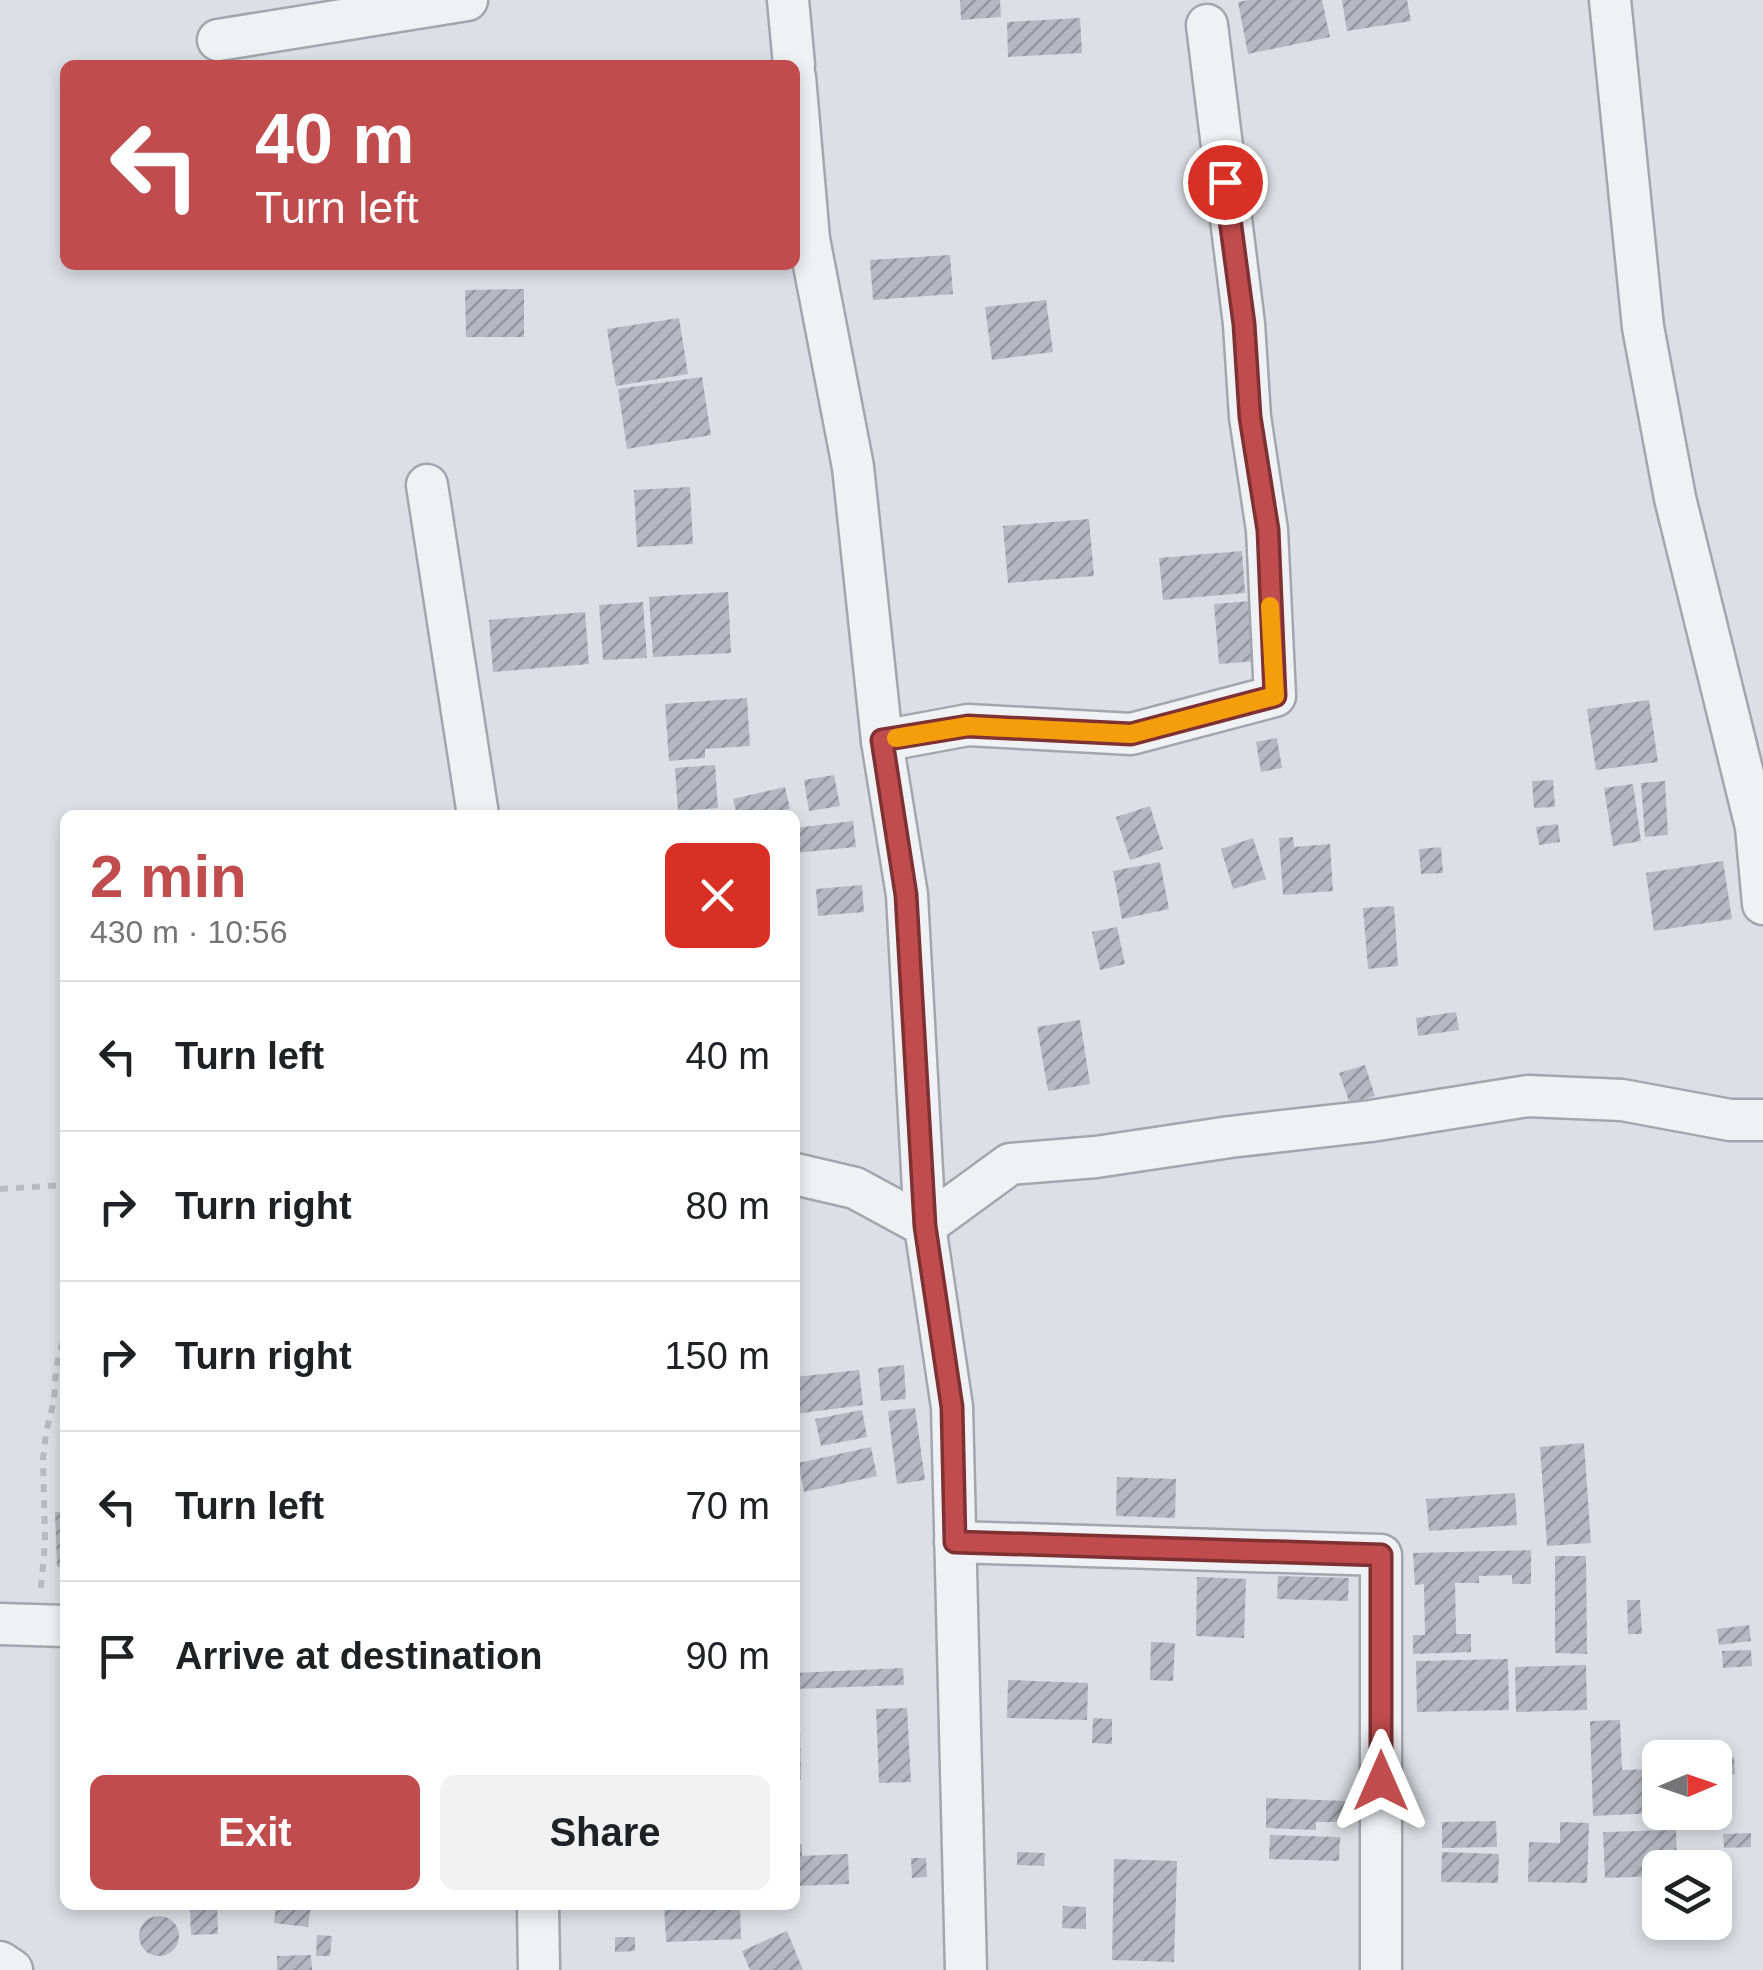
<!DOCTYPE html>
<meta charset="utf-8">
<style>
body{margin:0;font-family:Helvetica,sans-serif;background:#f2f2f2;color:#202124;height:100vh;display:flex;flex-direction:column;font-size:38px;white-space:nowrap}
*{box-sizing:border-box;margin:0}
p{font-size:32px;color:#757577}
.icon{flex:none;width:55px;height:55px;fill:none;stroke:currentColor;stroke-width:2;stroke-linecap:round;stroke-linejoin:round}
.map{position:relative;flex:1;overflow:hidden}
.drawer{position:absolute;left:60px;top:810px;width:740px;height:1100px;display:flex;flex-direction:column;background:#fff;border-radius:15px;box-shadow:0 5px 15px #0003}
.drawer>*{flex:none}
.top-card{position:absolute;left:60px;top:60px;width:740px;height:210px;border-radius:15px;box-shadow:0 5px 15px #0003;background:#c14c4d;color:#fff;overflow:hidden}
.needle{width:65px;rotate:88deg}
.tools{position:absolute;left:1642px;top:1740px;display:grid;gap:20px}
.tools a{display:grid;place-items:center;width:90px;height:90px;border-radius:15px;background:#fff;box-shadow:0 5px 15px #0003;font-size:50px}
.pin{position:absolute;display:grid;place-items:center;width:85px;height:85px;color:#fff;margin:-42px;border:5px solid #fff;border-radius:50%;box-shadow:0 2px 10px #0007}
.me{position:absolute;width:110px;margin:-55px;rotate:0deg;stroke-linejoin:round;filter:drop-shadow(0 0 8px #0008)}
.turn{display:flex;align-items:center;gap:35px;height:210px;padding:0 30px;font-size:45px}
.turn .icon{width:130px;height:130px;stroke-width:2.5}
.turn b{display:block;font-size:70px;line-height:85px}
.round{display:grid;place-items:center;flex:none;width:105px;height:105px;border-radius:15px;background:#f2f2f2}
.head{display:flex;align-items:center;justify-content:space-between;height:170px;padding:0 30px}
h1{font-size:60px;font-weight:600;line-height:75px;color:#c14c4d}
.primary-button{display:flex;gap:20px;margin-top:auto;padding:20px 30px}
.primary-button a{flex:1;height:115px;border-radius:15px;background:#c14c4d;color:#fff;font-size:40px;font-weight:600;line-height:115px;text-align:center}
.primary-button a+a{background:#f2f2f2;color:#202124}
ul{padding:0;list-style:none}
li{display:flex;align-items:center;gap:30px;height:150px;padding:0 30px;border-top:2px solid #e0e0e0}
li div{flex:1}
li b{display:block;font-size:38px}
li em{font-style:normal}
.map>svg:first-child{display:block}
.building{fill:url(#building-hatch)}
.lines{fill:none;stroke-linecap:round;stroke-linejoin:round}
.minor-casing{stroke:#a3a6af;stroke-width:45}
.path{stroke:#b7bac0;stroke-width:6;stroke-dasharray:8 8;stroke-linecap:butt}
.minor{stroke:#eff1f4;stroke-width:40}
.route-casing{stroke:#7d3132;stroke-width:25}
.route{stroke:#c14c4d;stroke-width:18}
.slow{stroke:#f59e0b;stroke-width:18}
</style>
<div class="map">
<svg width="1763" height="1970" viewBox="0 0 1763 1970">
<defs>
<pattern id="building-hatch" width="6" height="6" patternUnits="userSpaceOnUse" patternTransform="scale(2.5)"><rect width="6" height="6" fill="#b5b8c2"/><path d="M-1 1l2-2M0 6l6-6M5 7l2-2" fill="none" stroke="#93969f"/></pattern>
</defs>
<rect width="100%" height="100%" fill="#dddfe6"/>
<g class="building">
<path d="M 960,0 L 1000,0 L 1001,17 L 961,20 Z"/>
<path d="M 1249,0 L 1322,0 L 1330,37 L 1248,54 L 1238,2 Z"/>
<path d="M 1342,0 L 1407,0 L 1411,21 L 1347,31 Z"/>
<path d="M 1080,18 L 1082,53 L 1008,57 L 1007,22 Z"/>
<path d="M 950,255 L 953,294 L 873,300 L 870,260 Z"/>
<path d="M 524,289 L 524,337 L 466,337 L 465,290 Z"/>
<path d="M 1046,300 L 1053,352 L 992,360 L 985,307 Z"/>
<path d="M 679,318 L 688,374 L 616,386 L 607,329 Z"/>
<path d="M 702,377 L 711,435 L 627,449 L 618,389 Z"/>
<path d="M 690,487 L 693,544 L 637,547 L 634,490 Z"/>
<path d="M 1089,519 L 1094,576 L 1008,583 L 1003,526 Z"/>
<path d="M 1242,551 L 1245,593 L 1163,600 L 1159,558 Z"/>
<path d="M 728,592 L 731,653 L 653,657 L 649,597 Z"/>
<path d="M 1253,601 L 1258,661 L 1219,664 L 1214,604 Z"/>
<path d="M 643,602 L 647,658 L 603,660 L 599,605 Z"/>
<path d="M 585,612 L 589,664 L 493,672 L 489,620 Z"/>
<path d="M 747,698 L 750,746 L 705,749 L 705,758 L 669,761 L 665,704 Z"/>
<path d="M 1649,700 L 1658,762 L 1596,770 L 1587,709 Z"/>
<path d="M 1277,738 L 1282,768 L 1261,772 L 1256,742 Z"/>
<path d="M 715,765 L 718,808 L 678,811 L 675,768 Z"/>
<path d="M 834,775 L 840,806 L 809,811 L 804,780 Z"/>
<path d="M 1553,780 L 1555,807 L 1534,808 L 1532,781 Z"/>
<path d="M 1665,781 L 1668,835 L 1645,837 L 1641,783 Z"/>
<path d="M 1633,784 L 1641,841 L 1613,846 L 1604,788 Z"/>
<path d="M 785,787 L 790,809 L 765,815 L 737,815 L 733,799 Z"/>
<path d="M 1150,806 L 1163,849 L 1130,860 L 1116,817 Z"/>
<path d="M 853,821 L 856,847 L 795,853 L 795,828 Z"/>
<path d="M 1558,824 L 1560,842 L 1539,845 L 1536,827 Z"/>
<path d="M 1293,837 L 1294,847 L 1330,844 L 1333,891 L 1283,895 L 1279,838 Z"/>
<path d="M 1253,838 L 1266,879 L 1233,889 L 1221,849 Z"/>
<path d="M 1441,847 L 1443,873 L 1421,874 L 1419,849 Z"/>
<path d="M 1723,861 L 1732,919 L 1654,931 L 1646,873 Z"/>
<path d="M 1160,862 L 1169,909 L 1122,919 L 1113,871 Z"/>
<path d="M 862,885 L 864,912 L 818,916 L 816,889 Z"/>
<path d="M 1394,906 L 1398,966 L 1368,969 L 1363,908 Z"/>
<path d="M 1117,927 L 1125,964 L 1100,970 L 1092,932 Z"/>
<path d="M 1456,1012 L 1459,1030 L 1418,1036 L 1416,1018 Z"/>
<path d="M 1080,1020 L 1090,1084 L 1048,1091 L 1037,1027 Z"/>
<path d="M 1365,1065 L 1375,1096 L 1350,1104 L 1339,1073 Z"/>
<path d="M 904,1365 L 906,1399 L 881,1401 L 878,1368 Z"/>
<path d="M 859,1370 L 863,1405 L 795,1414 L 795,1377 Z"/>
<path d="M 915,1408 L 925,1480 L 897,1484 L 888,1411 Z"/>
<path d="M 862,1410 L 867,1437 L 821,1446 L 815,1419 Z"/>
<path d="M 1584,1443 L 1591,1543 L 1547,1546 L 1540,1447 Z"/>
<path d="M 871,1447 L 877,1476 L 804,1492 L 798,1463 Z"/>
<path d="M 1117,1477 L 1176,1479 L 1175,1518 L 1116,1516 Z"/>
<path d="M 1515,1493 L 1517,1525 L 1429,1531 L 1426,1499 Z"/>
<path d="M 55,1512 L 65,1512 L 65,1567 L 57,1567 Z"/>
<path d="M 1531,1550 L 1531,1584 L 1512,1584 L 1512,1575 L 1479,1576 L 1479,1583 L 1455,1583 L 1456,1634 L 1471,1634 L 1471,1652 L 1413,1654 L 1413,1635 L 1425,1635 L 1424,1584 L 1415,1585 L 1413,1553 Z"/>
<path d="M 1555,1556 L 1586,1556 L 1587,1654 L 1555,1653 Z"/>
<path d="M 1278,1576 L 1349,1578 L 1348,1601 L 1277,1599 Z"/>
<path d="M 1197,1577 L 1246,1579 L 1244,1638 L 1196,1636 Z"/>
<path d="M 1627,1600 L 1640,1600 L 1642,1634 L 1628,1634 Z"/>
<path d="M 1749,1625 L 1751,1641 L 1719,1645 L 1717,1629 Z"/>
<path d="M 1151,1642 L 1175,1643 L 1173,1681 L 1150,1680 Z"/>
<path d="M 1751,1650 L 1752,1666 L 1723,1668 L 1722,1651 Z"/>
<path d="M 1508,1659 L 1509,1710 L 1417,1712 L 1416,1661 Z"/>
<path d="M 1586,1665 L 1587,1710 L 1516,1712 L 1515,1667 Z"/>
<path d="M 903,1668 L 904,1685 L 795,1689 L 795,1673 Z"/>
<path d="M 1008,1680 L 1088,1683 L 1087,1720 L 1007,1718 Z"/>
<path d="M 907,1708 L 911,1782 L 879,1783 L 876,1709 Z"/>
<path d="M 1093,1718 L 1112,1719 L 1112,1744 L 1092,1743 Z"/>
<path d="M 1620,1720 L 1622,1770 L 1656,1769 L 1656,1813 L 1593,1816 L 1590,1721 Z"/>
<path d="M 795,1730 L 800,1730 L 801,1779 L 795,1779 Z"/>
<path d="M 1734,1757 L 1735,1774 L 1718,1775 L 1717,1758 Z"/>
<path d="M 1266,1798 L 1347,1801 L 1346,1822 L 1316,1822 L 1316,1830 L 1266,1828 Z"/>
<path d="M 1496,1821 L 1497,1847 L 1442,1848 L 1442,1822 Z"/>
<path d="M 1560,1822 L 1589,1823 L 1587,1883 L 1528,1882 L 1529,1842 L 1560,1843 Z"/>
<path d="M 1676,1830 L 1677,1868 L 1660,1868 L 1660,1876 L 1605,1878 L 1603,1832 Z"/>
<path d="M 1751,1833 L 1751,1847 L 1724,1848 L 1723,1834 Z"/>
<path d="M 1270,1835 L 1340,1837 L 1339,1861 L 1269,1859 Z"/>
<path d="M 795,1844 L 802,1844 L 802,1856 L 848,1854 L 849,1884 L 795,1886 Z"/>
<path d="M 1017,1852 L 1045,1853 L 1044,1866 L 1017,1865 Z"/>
<path d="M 1442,1852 L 1499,1854 L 1498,1883 L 1441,1882 Z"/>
<path d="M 911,1858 L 926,1858 L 927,1877 L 912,1878 Z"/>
<path d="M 1114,1859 L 1177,1861 L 1174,1962 L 1112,1960 Z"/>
<path d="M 276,1905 L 311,1905 L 308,1927 L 274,1923 Z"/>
<path d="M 664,1905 L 740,1905 L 741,1939 L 666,1942 Z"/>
<path d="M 217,1906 L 218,1934 L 191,1935 L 190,1907 Z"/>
<path d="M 1063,1906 L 1086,1907 L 1086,1929 L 1062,1928 Z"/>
<circle cx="159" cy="1936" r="20"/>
<path d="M 787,1931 L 803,1970 L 750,1970 L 742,1951 Z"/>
<path d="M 317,1935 L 332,1936 L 330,1956 L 316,1956 Z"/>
<path d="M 615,1937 L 635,1937 L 635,1951 L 615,1952 Z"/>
<path d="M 311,1955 L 312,1970 L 277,1970 L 277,1956 Z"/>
</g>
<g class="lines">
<defs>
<g id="minor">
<path d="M 788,0 L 794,65"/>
<path d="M 1610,0 L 1643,327 L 1675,498 L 1756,827 L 1763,904"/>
<path d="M 218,40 L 467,0"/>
<path d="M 795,77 L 809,239 L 853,467 L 882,741 L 907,895 L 925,1226 L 952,1407 L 966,1970"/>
<path d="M 427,485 L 478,815"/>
<path d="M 882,741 L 968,725 L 1131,734 L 1275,696 L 1267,530 L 1250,417 L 1244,324 L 1207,25"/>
<path d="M 795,1174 L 855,1188 L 925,1226 L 1010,1164 L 1096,1157 L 1230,1137 L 1371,1121 L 1528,1096 L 1622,1100 L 1730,1120 L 1763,1120"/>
<path d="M 955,1542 L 1381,1555 L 1381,1970"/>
<path d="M 0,1624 L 65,1626"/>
<path d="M 538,1905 L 539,1970"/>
<path d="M 0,1962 L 12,1970"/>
</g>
</defs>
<use href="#minor" class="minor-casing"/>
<g class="path">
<path d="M 0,1189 L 65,1185"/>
<path d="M 41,1588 L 45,1542 L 43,1458 L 46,1433 L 54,1400 L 56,1368 L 65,1332"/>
</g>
<use href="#minor" class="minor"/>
</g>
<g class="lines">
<defs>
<path id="route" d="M 1225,182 L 1244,324 L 1250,417 L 1268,530 L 1275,696 L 1131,734 L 968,726 L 882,740 L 906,895 L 925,1226 L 952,1407 L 955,1542 L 1381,1555 L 1381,1781"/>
</defs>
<use href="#route" class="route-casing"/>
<use href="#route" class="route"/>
<path class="slow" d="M 896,738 L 968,726 L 1131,734 L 1275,696 L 1270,606"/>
</g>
</svg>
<div class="tools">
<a><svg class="needle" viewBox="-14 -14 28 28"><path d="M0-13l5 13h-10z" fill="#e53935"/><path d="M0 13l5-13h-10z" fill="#757577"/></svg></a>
<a><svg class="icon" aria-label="layers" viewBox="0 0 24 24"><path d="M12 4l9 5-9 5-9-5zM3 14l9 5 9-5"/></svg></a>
</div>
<div class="pin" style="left:1225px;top:182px;background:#d93025"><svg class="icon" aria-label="arrive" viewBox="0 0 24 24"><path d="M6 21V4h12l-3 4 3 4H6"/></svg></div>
<svg class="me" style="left:1381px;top:1781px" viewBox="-20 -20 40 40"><path d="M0-17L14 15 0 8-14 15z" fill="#c14c4d" stroke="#fff" stroke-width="4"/></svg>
<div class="top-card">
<div class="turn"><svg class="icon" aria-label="left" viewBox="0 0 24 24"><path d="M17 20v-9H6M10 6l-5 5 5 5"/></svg><div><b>40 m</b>Turn left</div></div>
</div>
<section class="drawer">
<div class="head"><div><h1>2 min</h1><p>430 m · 10:56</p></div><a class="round" style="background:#d93025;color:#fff"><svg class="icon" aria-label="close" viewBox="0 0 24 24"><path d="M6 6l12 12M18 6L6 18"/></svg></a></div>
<ul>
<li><svg class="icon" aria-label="left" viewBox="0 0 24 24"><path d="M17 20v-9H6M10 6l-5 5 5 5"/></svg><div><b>Turn left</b></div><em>40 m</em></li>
<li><svg class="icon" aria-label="right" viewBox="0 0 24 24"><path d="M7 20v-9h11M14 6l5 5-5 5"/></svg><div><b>Turn right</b></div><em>80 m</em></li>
<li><svg class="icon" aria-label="right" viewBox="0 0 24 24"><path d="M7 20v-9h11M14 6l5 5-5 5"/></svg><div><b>Turn right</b></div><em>150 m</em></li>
<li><svg class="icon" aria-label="left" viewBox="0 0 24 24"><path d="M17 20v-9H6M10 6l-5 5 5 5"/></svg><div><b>Turn left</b></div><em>70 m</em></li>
<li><svg class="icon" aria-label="arrive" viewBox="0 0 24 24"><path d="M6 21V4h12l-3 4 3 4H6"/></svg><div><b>Arrive at destination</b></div><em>90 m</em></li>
</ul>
<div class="primary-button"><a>Exit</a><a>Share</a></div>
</section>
</div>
